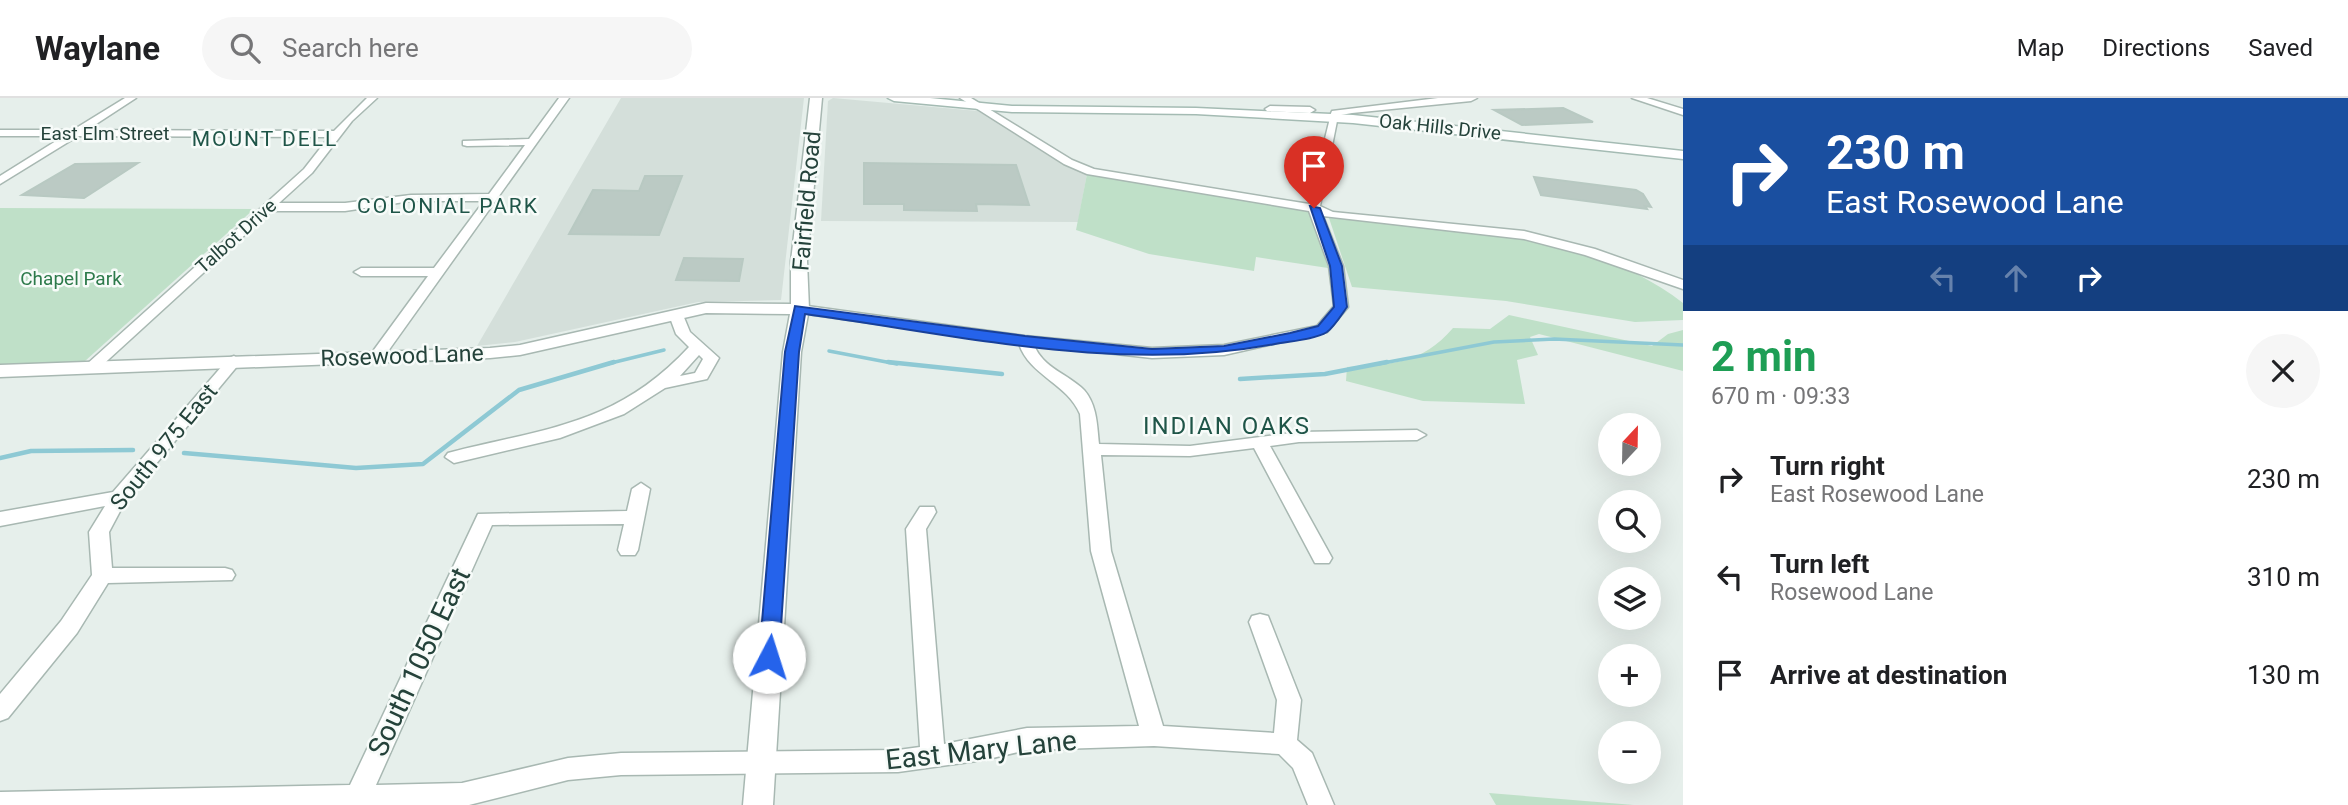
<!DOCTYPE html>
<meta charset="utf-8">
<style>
body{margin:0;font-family:Roboto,sans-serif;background:#f6f6f6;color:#202124;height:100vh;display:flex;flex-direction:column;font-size:26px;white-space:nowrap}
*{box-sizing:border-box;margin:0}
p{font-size:23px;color:#757577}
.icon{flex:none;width:38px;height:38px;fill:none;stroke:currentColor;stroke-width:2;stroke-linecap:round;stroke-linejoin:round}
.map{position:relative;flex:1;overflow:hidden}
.sheet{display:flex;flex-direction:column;background:#fff;width:665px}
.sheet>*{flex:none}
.top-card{background:#1a4fa0;color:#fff;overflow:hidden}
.needle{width:46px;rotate:22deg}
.tools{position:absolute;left:1598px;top:315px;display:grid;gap:14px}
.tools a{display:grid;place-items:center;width:63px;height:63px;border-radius:50%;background:#fff;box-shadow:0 7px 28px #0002;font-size:35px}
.pin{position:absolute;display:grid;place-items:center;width:60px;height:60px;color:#fff;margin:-72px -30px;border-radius:50% 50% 50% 0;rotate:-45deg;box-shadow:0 0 7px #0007}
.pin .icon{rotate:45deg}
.me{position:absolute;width:77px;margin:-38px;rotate:5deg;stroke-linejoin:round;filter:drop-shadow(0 0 5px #0008)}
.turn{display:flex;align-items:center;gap:24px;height:147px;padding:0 28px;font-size:32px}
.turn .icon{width:91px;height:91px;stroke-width:2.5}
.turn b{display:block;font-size:49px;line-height:60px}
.lanes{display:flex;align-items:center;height:66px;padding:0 28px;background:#0003;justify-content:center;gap:35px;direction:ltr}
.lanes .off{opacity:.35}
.round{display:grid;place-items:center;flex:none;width:74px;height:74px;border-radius:37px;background:#f6f6f6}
.head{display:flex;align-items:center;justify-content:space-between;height:119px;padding:0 28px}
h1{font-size:42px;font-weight:700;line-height:52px;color:#1e9e55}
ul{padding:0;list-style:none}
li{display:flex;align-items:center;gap:21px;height:98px;padding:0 28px}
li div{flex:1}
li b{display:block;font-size:26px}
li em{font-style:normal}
header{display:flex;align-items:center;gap:42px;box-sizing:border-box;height:98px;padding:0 35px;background:#fff;border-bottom:2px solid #e0e0e0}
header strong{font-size:33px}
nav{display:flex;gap:38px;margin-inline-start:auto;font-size:24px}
.search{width:490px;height:63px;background:#f6f6f6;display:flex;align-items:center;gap:18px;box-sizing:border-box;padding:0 24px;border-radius:38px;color:#757577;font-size:26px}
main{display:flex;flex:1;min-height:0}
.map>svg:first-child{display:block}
.built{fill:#d4dfda}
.green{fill:#bfe0c8}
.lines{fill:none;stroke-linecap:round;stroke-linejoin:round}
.stream-far1{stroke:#8ec9d4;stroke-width:3.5}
.stream{stroke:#8ec9d4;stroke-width:4.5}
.building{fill:#bbcac4;stroke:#b8c9c2;stroke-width:2}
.minor-casing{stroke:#a8b8b2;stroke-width:3}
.tertiary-casing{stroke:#a8b8b2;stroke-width:3}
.secondary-casing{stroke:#a4bbb3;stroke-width:3}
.minor{fill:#fff;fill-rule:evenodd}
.tertiary{fill:#fff;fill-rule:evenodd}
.secondary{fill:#fff;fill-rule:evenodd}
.route{fill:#2563eb;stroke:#184099;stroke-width:2}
.labels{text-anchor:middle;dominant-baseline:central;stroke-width:5;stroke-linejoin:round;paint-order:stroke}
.far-street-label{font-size:19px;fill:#24423a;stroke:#f7fbf9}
.far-park-label{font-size:19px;fill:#2d7a4b;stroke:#f7fbf9}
.far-neighbourhood-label{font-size:21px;letter-spacing:2px;fill:#1f5548;stroke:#f7fbf9}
.street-label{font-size:23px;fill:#24423a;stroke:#f7fbf9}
.neighbourhood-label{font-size:24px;letter-spacing:2px;fill:#1f5548;stroke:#f7fbf9}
.near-street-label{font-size:28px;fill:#24423a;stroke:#f7fbf9}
</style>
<header>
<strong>Waylane</strong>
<div class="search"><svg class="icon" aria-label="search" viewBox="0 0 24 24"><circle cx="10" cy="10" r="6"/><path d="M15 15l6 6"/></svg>Search here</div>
<nav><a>Map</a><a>Directions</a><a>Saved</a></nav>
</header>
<main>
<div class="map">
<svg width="1683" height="707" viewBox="0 0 1683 707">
<rect width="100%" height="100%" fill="#e6efeb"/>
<g class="built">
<path d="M 621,0 L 804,0 L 781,202 L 698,204 L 515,244 L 477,248 Z"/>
<path d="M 833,0 L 978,13 L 1087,76 L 1078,124 L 821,123 L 828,3 Z"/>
</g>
<g class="green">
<path d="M 1087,76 L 1310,113 L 1328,170 L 1256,159 L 1254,173 L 1149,156 L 1076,132 Z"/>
<path d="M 0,110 L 254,111 L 85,263 L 0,268 Z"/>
<path d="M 1329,120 C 1442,128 1590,132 1683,205 L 1683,222 L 1635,224 L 1506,203 L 1352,189 Z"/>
<path d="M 1509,217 L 1652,248 L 1668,236 L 1683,232 L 1683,273 L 1539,236 L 1530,239 L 1538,257 L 1517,262 L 1525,306 L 1423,303 L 1346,283 L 1347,269 C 1392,266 1421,267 1453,230 L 1490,231 Z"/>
<path d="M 1489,695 L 1634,707 L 1496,707 Z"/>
</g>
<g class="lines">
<g class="stream-far1">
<path d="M 829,253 L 897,266"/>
<path d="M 607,266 L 664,252"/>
<path d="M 1378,266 L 1494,244 L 1554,241 L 1683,247"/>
</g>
<g class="stream">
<path d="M 888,264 L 1002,276"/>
<path d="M 1240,281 L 1325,276 L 1387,264"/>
<path d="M 184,355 L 356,370 L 423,366 L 519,292 L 614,264"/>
<path d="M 0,360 L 31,353 L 133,352"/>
</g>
</g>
<g class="building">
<path d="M 1563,10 L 1593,24 L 1522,27 L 1494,12 Z"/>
<path d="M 138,65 L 84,100 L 22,97 L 75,66 Z"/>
<path d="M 864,65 L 1016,67 L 1029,107 L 976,106 L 977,113 L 904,112 L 904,106 L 864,106 Z"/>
<path d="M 645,78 L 682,78 L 659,137 L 569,136 L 593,92 L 639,93 Z"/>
<path d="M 1534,79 L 1636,92 L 1643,96 L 1651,109 L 1645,108 L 1647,111 L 1541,97 Z"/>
<path d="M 684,160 L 743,161 L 739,183 L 676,182 Z"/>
</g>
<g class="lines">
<defs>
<g id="minor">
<path d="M 125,0 L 136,0 L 87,32 L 334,33 L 367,0 L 377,0 L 352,23 L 312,75 L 279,105 L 345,105 L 411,97 L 489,96 L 525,47 L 467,48 L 463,47 L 463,43 L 529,41 L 559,0 L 569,0 L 381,263 L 371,263 L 368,260 L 428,178 L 361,178 L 354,174 L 361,170 L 434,170 L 484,103 L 411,103 L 345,113 L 271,113 L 97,272 L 92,274 L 84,269 L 87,266 L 304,71 L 329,39 L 78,38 L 0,86 L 0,78 L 64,38 L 0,38 L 0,32 L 73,32 Z"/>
<path d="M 960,0 L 971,0 L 1072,62 L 1094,71 L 1309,106 L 1330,20 L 1338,18 L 1320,108 L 1333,114 L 1524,133 L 1595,151 L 1683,182 L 1683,191 L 1585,157 L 1524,141 L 1323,118 L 1343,168 L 1348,209 L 1327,234 L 1224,257 L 1152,260 L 1034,247 C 1043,270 1068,276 1084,292 C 1097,307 1097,327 1099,346 L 1190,348 L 1299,334 L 1417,332 L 1426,337 L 1417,342 L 1299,344 L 1270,348 L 1332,460 L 1329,465 L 1315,465 L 1254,350 L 1190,358 L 1101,357 L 1111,453 L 1163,628 L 1274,635 L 1277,602 L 1249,524 L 1252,518 L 1260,516 L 1268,518 L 1301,602 L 1297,642 L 1312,655 L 1334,707 L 1308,707 L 1293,670 L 1279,656 L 1154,648 L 1027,652 L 984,662 L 898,674 L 621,677 L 568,682 L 469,707 L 0,707 L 0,694 L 350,687 L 478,416 L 627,413 L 632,391 L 641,385 L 650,391 L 638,452 L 635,457 L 621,457 L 618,452 L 624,426 L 492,427 L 376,687 L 462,685 L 568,660 L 621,655 L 898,652 L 920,649 L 906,431 L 920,409 L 934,409 L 936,414 L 926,431 L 944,646 L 1027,630 L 1139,628 L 1091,453 L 1080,316 C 1067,285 1030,278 1019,246 L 800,215 L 793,211 L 800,207 L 1025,238 L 1152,250 L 1224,247 L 1317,228 L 1334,208 L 1329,168 L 1309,113 L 1087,76 L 1064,66 Z"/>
<path d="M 1632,0 L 1647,0 L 1683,11 L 1683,17 Z"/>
<path d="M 1270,8 L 1310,9 L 1315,12 L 1310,15 L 1267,13 L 1265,11 Z"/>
<path d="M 676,213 L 683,217 L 690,234 L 719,260 L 707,281 L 665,290 L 624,316 L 560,340 L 454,365 L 445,359 L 448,355 C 544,330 616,328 689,249 L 676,236 L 669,217 ZM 699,257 L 703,261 L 695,275 L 680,278 Z"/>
<path d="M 234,258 L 242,263 L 239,266 L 126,402 L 109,434 L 112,470 L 225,470 L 232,472 L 235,477 L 232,482 L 108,485 L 77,535 L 8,620 L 0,623 L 0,596 L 61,523 L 92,477 L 89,434 L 105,408 L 0,428 L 0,414 L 113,394 L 229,260 Z"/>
</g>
<g id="tertiary">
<path d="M 810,0 L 822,0 L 807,163 L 809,211 L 801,254 L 773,707 L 743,707 L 783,254 L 790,216 L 706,215 L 520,257 L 490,260 L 0,279 L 0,267 L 490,250 L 520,247 L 706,205 L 791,206 L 791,163 Z"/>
<path d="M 1438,0 L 1477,0 L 1471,3 L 1352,15 L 1341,17 L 1335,24 L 1329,20 L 1332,13 Z"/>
</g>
<path id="secondary" d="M 888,0 L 930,0 L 1012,8 L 1196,10 L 1353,17 L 1683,53 L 1683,61 L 1353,25 L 1196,16 L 1012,14 L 894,3 Z"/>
</defs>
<use href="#minor" class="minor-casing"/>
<use href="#tertiary" class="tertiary-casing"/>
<use href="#secondary" class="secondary-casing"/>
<use href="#minor" class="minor"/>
<use href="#tertiary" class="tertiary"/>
<use href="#secondary" class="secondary"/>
</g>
<path class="route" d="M 1310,108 L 1320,110 L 1342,168 L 1347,209 C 1342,216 1334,229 1327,234 C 1314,242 1290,243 1275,246 C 1120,276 960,237 805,216 L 799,254 L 779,559 L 776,565 L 762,565 L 759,559 L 785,254 L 795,208 L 1025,238 L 1152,251 L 1224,248 L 1290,235 L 1318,228 L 1334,209 L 1330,168 Z"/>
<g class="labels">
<g class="far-street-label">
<text transform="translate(1440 29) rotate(6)">Oak Hills Drive</text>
<text x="105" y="35">East Elm Street</text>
<text transform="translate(236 138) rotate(-42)">Talbot Drive</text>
</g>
<g class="far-park-label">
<text x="71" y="180">Chapel Park</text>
</g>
<g class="far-neighbourhood-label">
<text x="265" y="41">MOUNT DELL</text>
<text x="448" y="108">COLONIAL PARK</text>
</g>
<g class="street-label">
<text transform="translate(807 103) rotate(-85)">Fairfield Road</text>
<text transform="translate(402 258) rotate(-2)">Rosewood Lane</text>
<text transform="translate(164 349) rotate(-51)">South 975 East</text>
</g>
<g class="neighbourhood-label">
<text x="1227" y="328">INDIAN OAKS</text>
</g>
<g class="near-street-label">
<text transform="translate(419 564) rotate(-65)">South 1050 East</text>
<text transform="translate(981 652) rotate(-6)">East Mary Lane</text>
</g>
</g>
</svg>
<div class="tools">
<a><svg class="needle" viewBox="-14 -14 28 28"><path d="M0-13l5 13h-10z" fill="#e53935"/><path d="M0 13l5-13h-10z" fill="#757577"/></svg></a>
<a><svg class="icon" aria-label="search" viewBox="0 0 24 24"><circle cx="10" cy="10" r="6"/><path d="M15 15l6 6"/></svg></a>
<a><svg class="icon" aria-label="layers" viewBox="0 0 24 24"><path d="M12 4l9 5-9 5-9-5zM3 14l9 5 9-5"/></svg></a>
<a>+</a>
<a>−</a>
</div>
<div class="pin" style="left:1314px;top:110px;background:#d93025"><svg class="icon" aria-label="arrive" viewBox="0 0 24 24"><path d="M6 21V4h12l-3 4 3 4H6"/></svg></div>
<svg class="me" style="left:769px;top:559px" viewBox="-20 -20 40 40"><circle r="19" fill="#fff"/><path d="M0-13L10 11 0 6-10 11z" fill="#2563eb"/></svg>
</div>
<section class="sheet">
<div class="top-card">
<div class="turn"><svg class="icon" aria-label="right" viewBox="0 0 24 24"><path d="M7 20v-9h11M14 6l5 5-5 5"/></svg><div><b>230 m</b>East Rosewood Lane</div></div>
<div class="lanes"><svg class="icon off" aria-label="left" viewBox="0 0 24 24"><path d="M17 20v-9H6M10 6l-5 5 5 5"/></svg><svg class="icon off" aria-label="ahead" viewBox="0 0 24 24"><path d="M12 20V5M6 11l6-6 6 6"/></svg><svg class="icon" aria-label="right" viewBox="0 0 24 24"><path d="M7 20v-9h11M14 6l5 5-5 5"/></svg></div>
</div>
<div class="head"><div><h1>2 min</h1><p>670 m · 09:33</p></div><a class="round"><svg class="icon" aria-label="close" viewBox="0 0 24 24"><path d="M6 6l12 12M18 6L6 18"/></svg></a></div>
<ul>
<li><svg class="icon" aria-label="right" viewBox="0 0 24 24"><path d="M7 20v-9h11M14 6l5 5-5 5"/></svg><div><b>Turn right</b><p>East Rosewood Lane</p></div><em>230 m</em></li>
<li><svg class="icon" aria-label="left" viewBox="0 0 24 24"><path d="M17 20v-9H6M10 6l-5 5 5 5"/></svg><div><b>Turn left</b><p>Rosewood Lane</p></div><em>310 m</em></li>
<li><svg class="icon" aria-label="arrive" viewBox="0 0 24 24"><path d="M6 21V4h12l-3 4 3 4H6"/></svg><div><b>Arrive at destination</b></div><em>130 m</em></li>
</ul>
</section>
</main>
